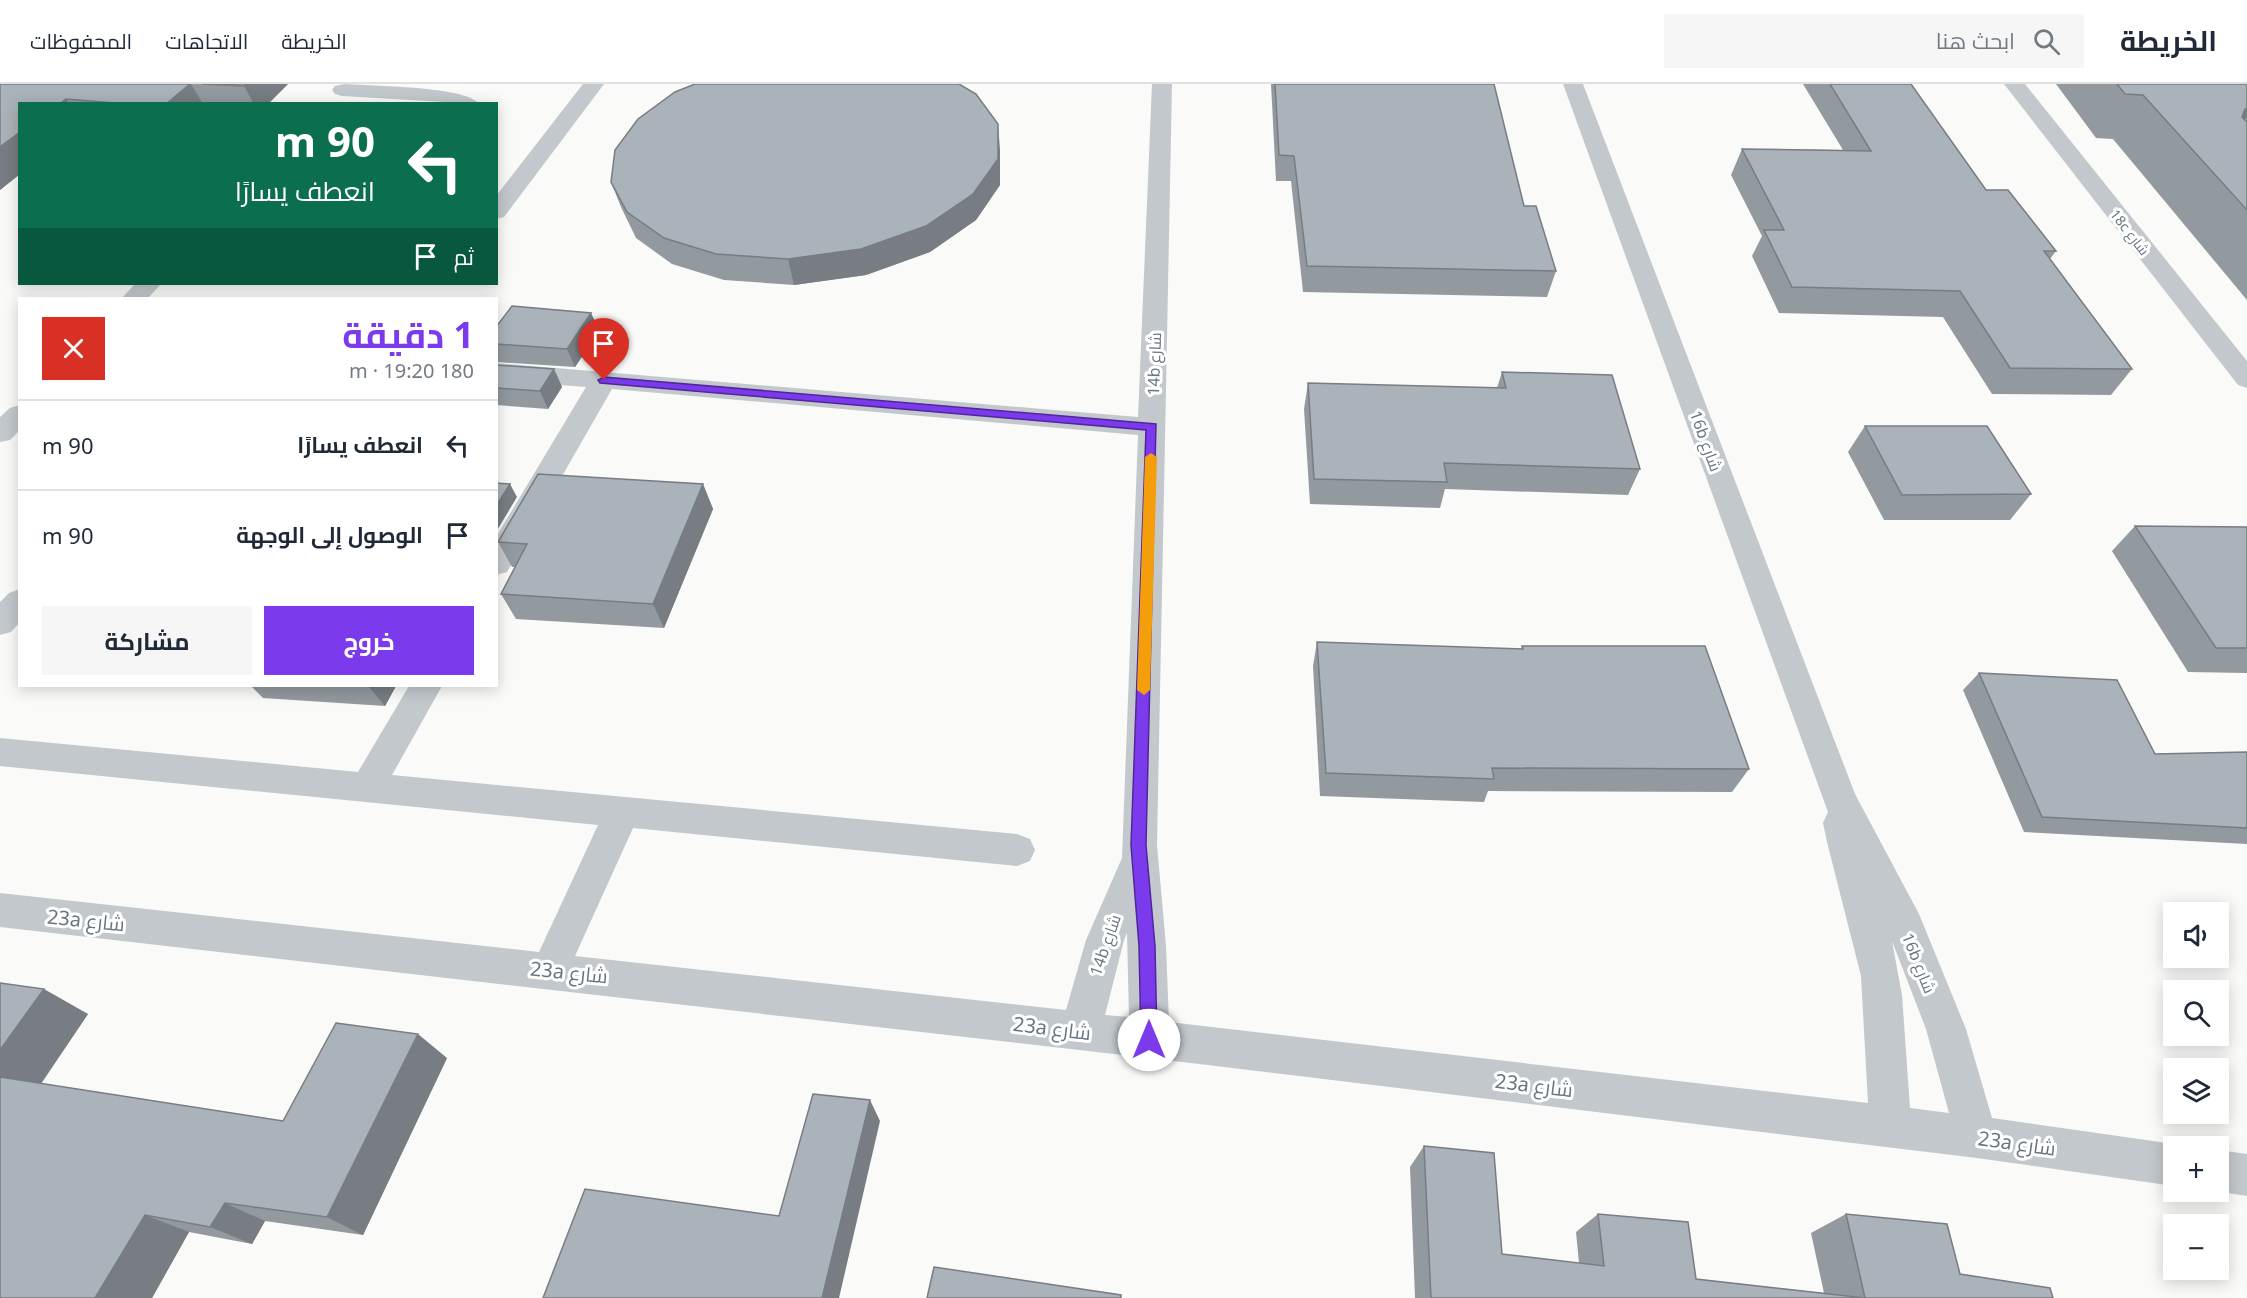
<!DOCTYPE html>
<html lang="ar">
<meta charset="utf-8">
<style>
body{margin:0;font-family:"Noto Sans",Cairo,sans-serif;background:#f6f6f7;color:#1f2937;direction:rtl;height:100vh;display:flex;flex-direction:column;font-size:22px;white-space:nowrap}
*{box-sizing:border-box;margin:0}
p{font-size:20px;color:#747a83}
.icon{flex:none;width:33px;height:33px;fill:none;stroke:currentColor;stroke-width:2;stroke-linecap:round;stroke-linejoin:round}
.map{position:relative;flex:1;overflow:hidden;direction:ltr}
.panel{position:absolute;left:18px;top:213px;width:480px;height:390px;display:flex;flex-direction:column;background:#fff;border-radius:0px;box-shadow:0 3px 15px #0003;direction:rtl}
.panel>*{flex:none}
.guide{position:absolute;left:18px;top:18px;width:480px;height:183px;border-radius:0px;box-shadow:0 3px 15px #0003;direction:rtl;background:#0b6e4f;color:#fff;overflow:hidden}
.controls{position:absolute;left:2163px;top:818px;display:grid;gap:12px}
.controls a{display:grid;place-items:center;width:66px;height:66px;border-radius:0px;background:#fff;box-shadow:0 3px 15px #0003;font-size:30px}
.pin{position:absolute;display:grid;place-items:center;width:51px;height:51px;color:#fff;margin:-62px -26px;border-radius:50% 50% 50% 0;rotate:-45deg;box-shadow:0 0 6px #0007}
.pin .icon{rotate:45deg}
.me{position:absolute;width:66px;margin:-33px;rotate:0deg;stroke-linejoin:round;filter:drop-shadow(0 0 4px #0008)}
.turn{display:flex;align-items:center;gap:21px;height:126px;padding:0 24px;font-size:27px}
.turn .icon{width:78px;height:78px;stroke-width:2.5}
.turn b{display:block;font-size:42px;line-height:51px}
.then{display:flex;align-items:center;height:57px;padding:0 24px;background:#0003;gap:12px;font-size:22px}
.round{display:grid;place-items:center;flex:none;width:63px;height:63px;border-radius:0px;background:#f6f6f7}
.overview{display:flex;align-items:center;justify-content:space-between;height:102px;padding:0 24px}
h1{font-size:36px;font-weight:700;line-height:45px;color:#7c3aed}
.button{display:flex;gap:12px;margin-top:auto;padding:12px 24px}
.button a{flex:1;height:69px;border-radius:0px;background:#7c3aed;color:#fff;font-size:24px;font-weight:700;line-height:69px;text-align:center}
.button a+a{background:#f6f6f7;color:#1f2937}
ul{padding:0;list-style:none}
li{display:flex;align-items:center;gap:18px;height:90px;padding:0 24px;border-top:2px solid #e0e1e3}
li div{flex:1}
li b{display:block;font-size:22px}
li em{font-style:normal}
header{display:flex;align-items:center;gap:36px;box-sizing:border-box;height:84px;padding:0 30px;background:#fff;border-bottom:2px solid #e0e1e3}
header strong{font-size:28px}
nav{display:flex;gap:33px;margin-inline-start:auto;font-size:21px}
.search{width:420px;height:54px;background:#f6f6f7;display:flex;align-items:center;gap:15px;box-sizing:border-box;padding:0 21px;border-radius:0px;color:#747a83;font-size:22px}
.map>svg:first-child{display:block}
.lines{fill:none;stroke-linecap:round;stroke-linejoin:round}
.minor{fill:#c3c8cc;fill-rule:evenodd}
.wall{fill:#929a9f}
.shaded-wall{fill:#777d82}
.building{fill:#aab3b9;stroke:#777d82;stroke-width:1.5}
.route{fill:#7c3aed;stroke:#51269a;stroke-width:1.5}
.slow{fill:#f59e0b}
.labels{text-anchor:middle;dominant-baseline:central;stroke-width:6;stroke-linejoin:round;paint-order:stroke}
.far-street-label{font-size:14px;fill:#657683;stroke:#fff}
.street-label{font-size:16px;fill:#657683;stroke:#fff}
.near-street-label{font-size:20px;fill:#657683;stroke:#fff}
</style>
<header>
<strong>الخريطة</strong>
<div class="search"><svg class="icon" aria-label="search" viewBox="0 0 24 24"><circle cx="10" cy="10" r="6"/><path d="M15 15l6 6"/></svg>ابحث هنا</div>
<nav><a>الخريطة</a><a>الاتجاهات</a><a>المحفوظات</a></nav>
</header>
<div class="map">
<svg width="2247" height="1214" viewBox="0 0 2247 1214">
<rect width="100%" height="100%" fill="#fafaf8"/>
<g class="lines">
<g class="minor">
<path d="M 345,0 C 369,2 467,2 479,20 L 342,12 L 335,10 L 332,6 L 335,2 Z"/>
<path d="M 583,0 L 604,0 L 504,133 L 496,135 L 496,112 Z"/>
<path d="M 1152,0 L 1172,0 L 1157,761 L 1166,862 L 1169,938 L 1868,1019 L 1861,892 L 1827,758 L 1823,739 L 1828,728 L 1563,0 L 1583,0 L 1855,710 L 1919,830 L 1966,945 L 1992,1034 L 2174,1060 L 2180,1062 L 2174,1062 L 2174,1102 L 1977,1074 L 1149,974 L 0,843 L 0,809 L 539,868 L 598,741 L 0,682 L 0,654 L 358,688 L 409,602 L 442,602 L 392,691 L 1017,750 L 1030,755 L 1035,766 L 1030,777 L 1017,782 L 633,744 L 575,872 L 1066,926 L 1086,856 L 1122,774 L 1138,351 L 612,305 L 507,488 L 496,491 L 496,453 L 586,303 L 496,296 L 496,279 L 1138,333 ZM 1127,849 L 1129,933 L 1105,931 L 1124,856 ZM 1892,857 L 1926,945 L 1949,1029 L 1910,1024 L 1902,911 Z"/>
<path d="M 2004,0 L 2025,0 L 2247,277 L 2247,304 L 2238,301 Z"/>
<path d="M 135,200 L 161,200 L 148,214 L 122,214 Z"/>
<path d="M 20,321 L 20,346 L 10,356 L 0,358 L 0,333 L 10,324 Z"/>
<path d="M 20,505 L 20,538 L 11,548 L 0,551 L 0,518 L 9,509 Z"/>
<path d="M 2218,1066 L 2247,1070 L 2247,1112 L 2215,1107 L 2218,1107 Z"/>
</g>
</g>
<g class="wall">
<path d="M 0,0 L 288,0 L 268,20 L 20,20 L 20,90 L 0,106 Z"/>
<path d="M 1271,0 L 1494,0 L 1524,122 L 1556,187 L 1547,213 L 1303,208 L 1291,97 L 1276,97 Z"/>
<path d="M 1803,0 L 1911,0 L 1986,106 L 2056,167 L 2050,175 L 2132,285 L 2111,311 L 1992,310 L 1943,233 L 1779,229 L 1752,172 L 1762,152 L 1731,91 L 1742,65 L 1843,66 Z"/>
<path d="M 2056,0 L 2247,0 L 2247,216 L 2113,55 L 2096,54 Z"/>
<path d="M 1000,66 L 1000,101 L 976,136 L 930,168 L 866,191 L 794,201 L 724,196 L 672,180 L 636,154 L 621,123 L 611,98 Z"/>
<path d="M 591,229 L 599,247 L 575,283 L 496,278 L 496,243 Z"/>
<path d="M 496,281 L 554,285 L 562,303 L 548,325 L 496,321 Z"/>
<path d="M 1502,288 L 1640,385 L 1628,411 L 1445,405 L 1440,424 L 1310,420 L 1304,325 L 1308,299 L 1497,304 Z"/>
<path d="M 1865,342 L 2031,410 L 2010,436 L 1884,436 L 1848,368 Z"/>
<path d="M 703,400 L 713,425 L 664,544 L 516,535 L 501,510 L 515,483 L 512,483 L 498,458 Z"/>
<path d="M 2135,442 L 2247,443 L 2247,589 L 2188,588 L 2112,467 Z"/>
<path d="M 1317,558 L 1521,565 L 1522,562 L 1749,685 L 1732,708 L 1488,707 L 1484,718 L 1320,712 L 1313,582 Z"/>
<path d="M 1979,589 L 2155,670 L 2247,668 L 2247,760 L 2024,748 L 1963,606 Z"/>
<path d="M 251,602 L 396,602 L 385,622 L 263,614 Z"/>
<path d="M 0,899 L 88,930 L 41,1000 L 283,1037 L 447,974 L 363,1151 L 265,1137 L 252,1160 L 189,1148 L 152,1214 L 0,1214 Z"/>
<path d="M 1424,1062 L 1502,1170 L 1579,1179 L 1576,1148 L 1598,1130 L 1696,1195 L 1824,1209 L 1811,1149 L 1846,1130 L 1960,1190 L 2053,1214 L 1415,1214 L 1410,1083 Z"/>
</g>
<g class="shaded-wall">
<path d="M 190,0 L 191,0 L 203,20 L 166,20 Z"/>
<path d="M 247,0 L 288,0 L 268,20 L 254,20 L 244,2 Z"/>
<path d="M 66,15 L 69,20 L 60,20 Z"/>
<path d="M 2245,25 L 2247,25 L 2247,33 L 2221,67 Z"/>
<path d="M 998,40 L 1000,66 L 1000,101 L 976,136 L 930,168 L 866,191 L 794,201 L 788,175 Z"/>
<path d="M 19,48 L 20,90 L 0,106 L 0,63 Z"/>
<path d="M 591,229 L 599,247 L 575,283 L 567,265 Z"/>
<path d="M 554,285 L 562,303 L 548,325 L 540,307 Z"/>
<path d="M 510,400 L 517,413 L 496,448 L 496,422 Z"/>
<path d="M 703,400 L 713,425 L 664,544 L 653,520 Z"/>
<path d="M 368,602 L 396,602 L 385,622 Z"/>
<path d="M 44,905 L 88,930 L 31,1014 L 0,999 L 0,966 Z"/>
<path d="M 418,950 L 447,974 L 363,1151 L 327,1133 Z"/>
<path d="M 870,1016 L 880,1037 L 839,1214 L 822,1214 Z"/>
<path d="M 225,1119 L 265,1137 L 252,1160 L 210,1143 Z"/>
<path d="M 145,1131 L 189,1148 L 152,1214 L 95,1214 Z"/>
</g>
<g class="building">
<path d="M 0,0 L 190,0 L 166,20 L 127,20 L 66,15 L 60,20 L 20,20 L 20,48 L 0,63 Z"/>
<path d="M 202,0 L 247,0 L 244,2 Z"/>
<path d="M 695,0 L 959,0 L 976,10 L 998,40 L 998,75 L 973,110 L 926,142 L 861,165 L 788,175 L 716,170 L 664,154 L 627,128 L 611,98 L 615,66 L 638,35 L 675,8 Z"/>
<path d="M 1275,0 L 1494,0 L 1524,122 L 1536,122 L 1556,187 L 1307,182 L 1294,72 L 1279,71 Z"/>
<path d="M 1830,0 L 1911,0 L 1986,106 L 2008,106 L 2056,167 L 2044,167 L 2132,285 L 2010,284 L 1960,207 L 1792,203 L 1764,146 L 1784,146 L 1742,65 L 1871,67 Z"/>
<path d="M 2117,0 L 2247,0 L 2247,25 L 2245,25 L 2242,33 L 2247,38 L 2247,126 L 2143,11 L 2125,10 Z"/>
<path d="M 512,222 L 591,229 L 567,265 L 496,260 L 496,243 Z"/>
<path d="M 496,281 L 554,285 L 540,307 L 496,304 Z"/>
<path d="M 1502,288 L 1612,291 L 1640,385 L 1444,379 L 1447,398 L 1314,395 L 1308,299 L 1506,304 Z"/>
<path d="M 1865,342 L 1987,342 L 2031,410 L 1902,411 Z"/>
<path d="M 538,390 L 703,400 L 653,520 L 501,510 L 527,460 L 498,458 Z"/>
<path d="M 496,399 L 510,400 L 496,422 Z"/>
<path d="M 2135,442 L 2247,443 L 2247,564 L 2216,564 Z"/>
<path d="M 1317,558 L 1523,565 L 1522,562 L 1705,562 L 1749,685 L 1492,684 L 1494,695 L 1326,689 Z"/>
<path d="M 1979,589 L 2117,596 L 2155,670 L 2247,668 L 2247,744 L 2042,733 Z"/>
<path d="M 0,899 L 44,905 L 0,966 Z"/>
<path d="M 336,939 L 418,950 L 327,1133 L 225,1119 L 210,1143 L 145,1131 L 95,1214 L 0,1214 L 0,993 L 283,1037 Z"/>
<path d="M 813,1010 L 870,1016 L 822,1214 L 543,1214 L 585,1105 L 779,1132 Z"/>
<path d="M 1424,1062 L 1494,1069 L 1502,1170 L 1604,1182 L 1598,1130 L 1688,1138 L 1696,1195 L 1865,1214 L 1846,1130 L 1947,1140 L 1960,1190 L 2050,1204 L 2053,1214 L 1431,1214 Z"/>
<path d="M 934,1183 L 1121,1211 L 1121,1214 L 927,1214 Z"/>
</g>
<path class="route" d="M 604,293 L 1156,340 L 1146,761 L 1155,862 L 1157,956 L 1155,961 L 1149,964 L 1143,961 L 1141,956 L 1139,862 L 1131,761 L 1146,346 L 600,299 L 598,296 Z"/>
<path class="slow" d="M 1151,369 L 1157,373 L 1150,606 L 1144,611 L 1137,606 L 1145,373 Z"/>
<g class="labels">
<g class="far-street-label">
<text transform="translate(2130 148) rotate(52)">18c شارع</text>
</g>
<g class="street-label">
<text transform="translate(1154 280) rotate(-88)">14b شارع</text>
<text transform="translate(1706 357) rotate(70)">16b شارع</text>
<text transform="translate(1105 861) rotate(-71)">14b شارع</text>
<text transform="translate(1919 879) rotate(68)">16b شارع</text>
</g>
<g class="near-street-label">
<text transform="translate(86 836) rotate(6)">23a شارع</text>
<text transform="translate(569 888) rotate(6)">23a شارع</text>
<text transform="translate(1052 944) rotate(7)">23a شارع</text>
<text transform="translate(1534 1001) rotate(7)">23a شارع</text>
<text transform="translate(2017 1059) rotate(8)">23a شارع</text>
</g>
</g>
</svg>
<div class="controls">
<a><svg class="icon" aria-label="sound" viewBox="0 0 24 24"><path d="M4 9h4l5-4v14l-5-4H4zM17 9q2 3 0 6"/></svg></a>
<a><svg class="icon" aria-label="search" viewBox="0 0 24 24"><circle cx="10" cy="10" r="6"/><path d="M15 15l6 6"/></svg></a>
<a><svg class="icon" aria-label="layers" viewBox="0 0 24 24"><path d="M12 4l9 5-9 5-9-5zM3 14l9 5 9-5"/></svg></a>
<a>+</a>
<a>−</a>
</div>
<div class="pin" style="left:604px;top:296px;background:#d93025"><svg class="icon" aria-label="arrive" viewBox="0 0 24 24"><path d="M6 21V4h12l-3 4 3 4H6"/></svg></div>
<svg class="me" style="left:1149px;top:956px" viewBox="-20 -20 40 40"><circle r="19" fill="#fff"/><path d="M0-13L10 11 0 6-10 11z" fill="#7c3aed"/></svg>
<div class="guide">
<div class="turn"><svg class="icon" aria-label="left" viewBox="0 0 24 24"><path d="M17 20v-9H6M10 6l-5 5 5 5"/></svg><div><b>90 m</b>انعطف يسارًا</div></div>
<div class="then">ثم<svg class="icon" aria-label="arrive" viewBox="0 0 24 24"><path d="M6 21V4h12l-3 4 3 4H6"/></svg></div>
</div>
<section class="panel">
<div class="overview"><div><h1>1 دقيقة</h1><p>180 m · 19:20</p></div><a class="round" style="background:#d93025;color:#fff"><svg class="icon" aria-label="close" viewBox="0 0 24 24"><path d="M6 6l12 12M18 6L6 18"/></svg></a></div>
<ul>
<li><svg class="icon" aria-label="left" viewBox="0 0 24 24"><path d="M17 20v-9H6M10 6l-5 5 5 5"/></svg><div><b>انعطف يسارًا</b></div><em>90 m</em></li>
<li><svg class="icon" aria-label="arrive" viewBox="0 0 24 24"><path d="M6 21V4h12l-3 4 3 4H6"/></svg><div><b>الوصول إلى الوجهة</b></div><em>90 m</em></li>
</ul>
<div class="button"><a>خروج</a><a>مشاركة</a></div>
</section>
</div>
